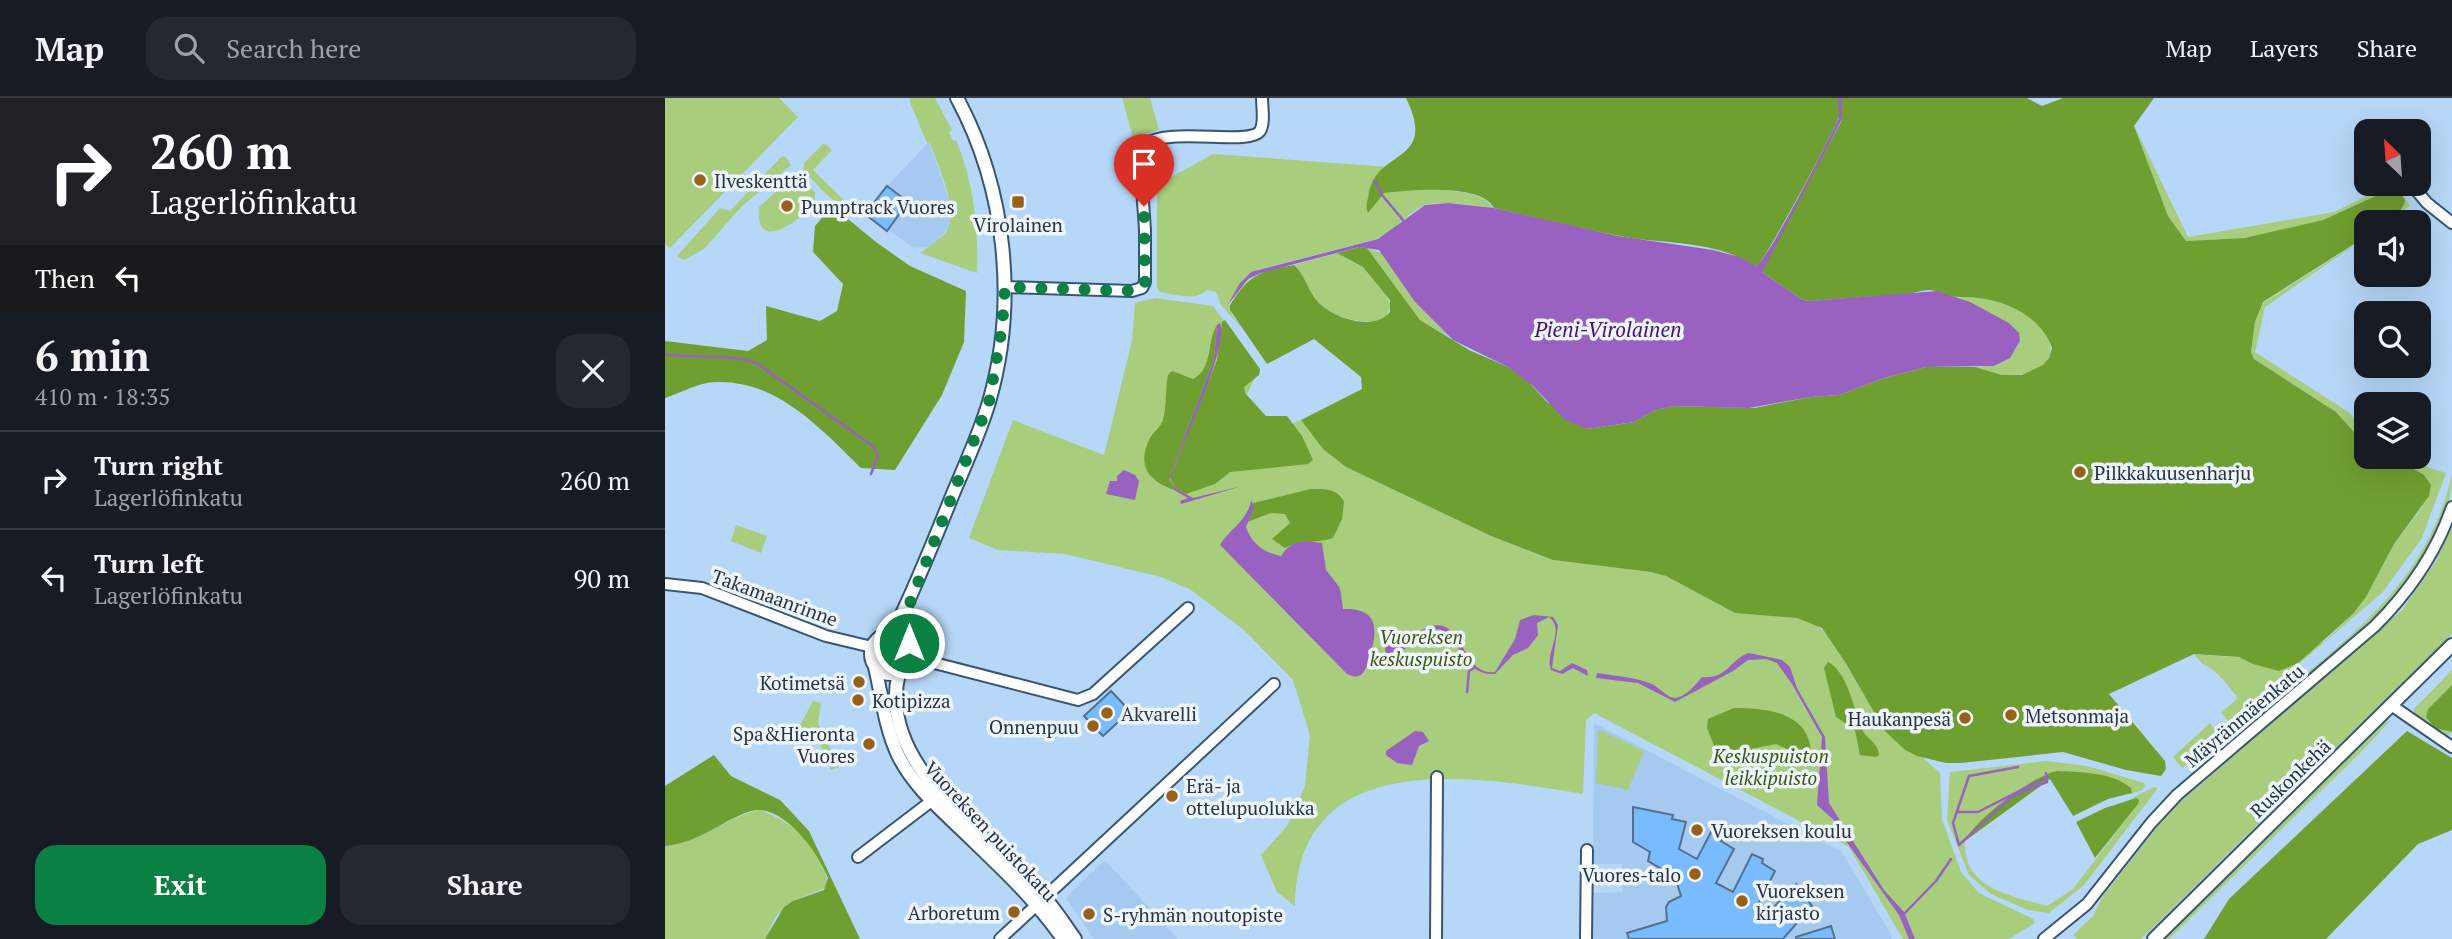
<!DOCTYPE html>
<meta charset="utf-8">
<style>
body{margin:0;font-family:"PT Serif",serif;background:#242831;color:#f1f3f6;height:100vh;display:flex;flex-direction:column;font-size:26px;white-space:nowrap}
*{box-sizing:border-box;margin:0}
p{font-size:23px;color:#9ea1a6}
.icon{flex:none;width:38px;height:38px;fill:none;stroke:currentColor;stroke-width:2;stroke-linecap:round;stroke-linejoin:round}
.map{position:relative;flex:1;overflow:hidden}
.panel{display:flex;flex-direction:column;background:#171b24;width:665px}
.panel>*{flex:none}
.guide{background:#202124;color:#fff;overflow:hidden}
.needle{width:46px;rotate:335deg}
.buttons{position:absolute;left:1689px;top:21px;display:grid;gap:14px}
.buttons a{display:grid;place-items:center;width:77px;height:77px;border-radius:14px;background:#171b24;box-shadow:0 7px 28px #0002;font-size:35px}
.pin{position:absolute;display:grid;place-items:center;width:60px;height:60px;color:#fff;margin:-72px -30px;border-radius:50% 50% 50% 0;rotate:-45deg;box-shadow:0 0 7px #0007}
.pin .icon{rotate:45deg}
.me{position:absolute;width:77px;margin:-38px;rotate:0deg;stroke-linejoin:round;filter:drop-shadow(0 0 5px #0008)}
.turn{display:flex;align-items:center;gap:24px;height:147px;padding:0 35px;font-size:32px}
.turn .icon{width:91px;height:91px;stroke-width:2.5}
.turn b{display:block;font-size:49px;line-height:60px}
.then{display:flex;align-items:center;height:66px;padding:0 35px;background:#0003;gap:14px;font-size:26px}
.round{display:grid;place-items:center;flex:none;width:74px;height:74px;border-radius:21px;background:#242831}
.overview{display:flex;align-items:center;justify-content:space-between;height:119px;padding:0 35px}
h1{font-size:42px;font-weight:800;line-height:52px}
.cta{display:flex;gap:14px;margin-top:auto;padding:14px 35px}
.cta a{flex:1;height:80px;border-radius:21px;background:#0b8043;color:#fff;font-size:28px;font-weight:800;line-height:80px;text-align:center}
.cta a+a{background:#242831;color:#f1f3f6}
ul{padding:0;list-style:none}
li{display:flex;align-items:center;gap:21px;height:98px;padding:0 35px;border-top:2px solid #363941}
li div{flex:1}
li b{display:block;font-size:26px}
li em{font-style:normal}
header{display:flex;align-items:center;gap:42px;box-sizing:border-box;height:98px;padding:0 35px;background:#171b24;border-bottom:2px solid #363941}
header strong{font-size:33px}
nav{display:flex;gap:38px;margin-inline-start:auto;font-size:24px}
.search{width:490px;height:63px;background:#242831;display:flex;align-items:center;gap:18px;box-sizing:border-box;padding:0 24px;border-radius:21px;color:#9ea1a6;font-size:26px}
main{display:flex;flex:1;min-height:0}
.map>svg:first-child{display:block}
.built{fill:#a6caef}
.green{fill:#a7cd7d}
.forest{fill:#709f31}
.water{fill:#9962c0}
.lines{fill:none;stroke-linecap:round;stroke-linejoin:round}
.stream{stroke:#9962c0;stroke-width:2.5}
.building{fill:#78bbfe;stroke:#53708d;stroke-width:2}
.minor-casing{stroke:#395571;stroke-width:14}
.major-casing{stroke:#395571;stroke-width:16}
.minor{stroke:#fff;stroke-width:10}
.major{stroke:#fff;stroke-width:12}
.route{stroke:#0b8043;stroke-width:12;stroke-dasharray:0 21.6}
.poi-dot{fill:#976218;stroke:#eef5fc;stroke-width:2.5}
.labels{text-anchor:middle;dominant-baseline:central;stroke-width:7;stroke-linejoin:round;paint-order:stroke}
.poi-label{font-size:19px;fill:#283441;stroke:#eef5fc;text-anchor:start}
.street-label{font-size:19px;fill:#283441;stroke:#eef5fc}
.park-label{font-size:19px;font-style:italic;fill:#3a580a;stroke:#eef5fc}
.water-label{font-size:21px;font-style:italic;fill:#491169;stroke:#eef5fc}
</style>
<header>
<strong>Map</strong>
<div class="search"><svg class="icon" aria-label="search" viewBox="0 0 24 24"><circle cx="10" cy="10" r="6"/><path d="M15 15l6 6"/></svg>Search here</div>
<nav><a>Map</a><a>Layers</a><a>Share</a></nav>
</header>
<main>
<section class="panel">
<div class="guide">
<div class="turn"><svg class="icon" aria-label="right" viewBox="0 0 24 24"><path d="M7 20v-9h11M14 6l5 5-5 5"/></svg><div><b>260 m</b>Lagerlöfinkatu</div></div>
<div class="then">Then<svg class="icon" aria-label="left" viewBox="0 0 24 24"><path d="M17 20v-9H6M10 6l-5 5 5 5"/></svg></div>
</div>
<div class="overview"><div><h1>6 min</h1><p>410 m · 18:35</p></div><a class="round"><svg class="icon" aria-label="close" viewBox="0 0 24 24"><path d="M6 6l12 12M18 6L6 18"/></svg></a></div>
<ul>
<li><svg class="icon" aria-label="right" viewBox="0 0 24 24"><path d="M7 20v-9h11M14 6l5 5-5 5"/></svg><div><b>Turn right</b><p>Lagerlöfinkatu</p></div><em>260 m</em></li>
<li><svg class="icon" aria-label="left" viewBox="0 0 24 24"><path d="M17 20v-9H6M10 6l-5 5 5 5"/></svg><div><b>Turn left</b><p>Lagerlöfinkatu</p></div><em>90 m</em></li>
</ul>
<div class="cta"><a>Exit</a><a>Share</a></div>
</section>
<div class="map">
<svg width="1787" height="841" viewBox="0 0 1787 841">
<rect width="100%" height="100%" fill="#b7d7f8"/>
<g class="built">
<path d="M 264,44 L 284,102 L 286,119 L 285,127 L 271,145 L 262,149 L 249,150 L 200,116 L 222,88 Z"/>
<path d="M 929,625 L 1177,754 L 1227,838 L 1226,841 L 928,841 L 928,795 L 957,794 L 957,766 L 928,766 Z"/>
<path d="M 440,762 L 513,841 L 429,841 L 401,800 Z"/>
</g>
<g class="green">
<path d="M 0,0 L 114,0 L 133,19 L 5,150 L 0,146 Z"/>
<path d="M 246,0 L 270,0 L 287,32 L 284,34 L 288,43 L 291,42 C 308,82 314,131 312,175 L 255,155 C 264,148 274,143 281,134 C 296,113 272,67 265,45 L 262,45 L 245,4 Z"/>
<path d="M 457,0 L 485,0 L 494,32 L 468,39 Z"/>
<path d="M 1469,27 L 1523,139 L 1669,114 L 1726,86 L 1730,86 L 1745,108 L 1719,124 L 1738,110 L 1730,90 L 1726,91 L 1658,122 L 1579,140 L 1521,143 L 1503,118 Z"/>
<path d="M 159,45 L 167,52 L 148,72 L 194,117 L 193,121 L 162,97 L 138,72 L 139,65 Z"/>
<path d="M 548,56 L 765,72 L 767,91 C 784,93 819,93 828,110 C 807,107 784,103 763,106 C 752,108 729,130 719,139 L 592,172 L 562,207 L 565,207 L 567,217 L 579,233 L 556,207 L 551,194 L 542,192 C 530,204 509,196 494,194 L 492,189 L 492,87 Z"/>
<path d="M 120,58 L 126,67 L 77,108 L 39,151 L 19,162 L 12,158 L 55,110 L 65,113 L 116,59 Z"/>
<path d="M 132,79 L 150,94 L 150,106 C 135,121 90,158 94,109 L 126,80 Z"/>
<path d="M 1701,139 L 1600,209 L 1590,254 L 1685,315 L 1701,336 L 1701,349 L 1671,314 L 1589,261 L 1586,254 L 1590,224 L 1598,205 Z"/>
<path d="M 702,150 L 717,155 L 750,204 L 784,239 L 755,222 Z"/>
<path d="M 672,155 L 698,169 L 721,197 L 726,208 L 721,219 C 702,229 668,220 653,204 C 643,193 639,177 629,167 Z"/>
<path d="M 1304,197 C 1324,202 1348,206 1365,219 C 1398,245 1390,277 1347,277 C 1334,278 1322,273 1310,269 C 1329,269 1348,262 1355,243 L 1344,225 L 1294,200 Z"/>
<path d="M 490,200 L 548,208 L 594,271 L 572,317 L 587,343 L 636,322 L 658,351 L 681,369 L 826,438 L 888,462 L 986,474 L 1001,478 L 1070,515 L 1132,520 L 1149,525 L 1165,539 L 1209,614 L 1240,652 L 1257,659 L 1275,675 L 1277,721 L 1296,774 L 1314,795 L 1368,821 L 1370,825 L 1344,841 L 1238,841 L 1184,749 L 929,615 L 921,622 L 918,696 C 810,678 632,647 630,808 L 612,794 L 596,757 L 622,728 L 640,688 L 645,637 L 628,582 L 579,532 L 526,492 L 496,479 L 400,456 L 333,452 L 304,440 L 348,322 L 439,357 L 467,243 L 470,205 Z"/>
<path d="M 1708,359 L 1731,359 L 1781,375 L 1757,440 L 1717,495 L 1600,595 L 1570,627 L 1567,627 L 1556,615 L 1573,600 C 1563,588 1552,571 1537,566 L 1529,556 L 1578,560 L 1659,544 L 1688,516 L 1701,499 L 1729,446 L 1758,408 L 1747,370 L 1717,364 Z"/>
<path d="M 1787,376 C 1787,480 1650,573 1577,635 L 1574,634 C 1583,619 1615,598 1630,585 C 1703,525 1765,472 1787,376 Z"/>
<path d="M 71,427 L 102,438 L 96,455 L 66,443 Z"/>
<path d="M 1787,429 L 1787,536 L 1476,841 L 1412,841 L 1408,837 L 1428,818 L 1438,798 L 1504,714 L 1737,512 L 1771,463 Z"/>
<path d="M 1787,572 L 1787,587 L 1763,611 L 1761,619 L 1780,633 L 1787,634 L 1780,640 L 1750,619 L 1749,611 Z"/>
<path d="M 148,603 L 156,605 L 153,625 L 174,669 L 166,672 L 152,639 L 134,629 Z"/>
<path d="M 1726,622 L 1695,655 L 1504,841 L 1499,841 L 1715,627 Z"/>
<path d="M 1545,625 L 1555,639 L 1517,670 L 1508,659 Z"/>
<path d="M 933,631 L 979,653 L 963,692 L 931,685 Z"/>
<path d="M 1381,663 L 1422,668 L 1479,685 L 1480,688 L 1477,692 L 1463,697 L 1467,695 C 1460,682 1449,681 1435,677 C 1372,661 1345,702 1301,739 C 1298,747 1300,752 1302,761 C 1310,793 1355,800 1382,808 L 1408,791 L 1473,706 L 1470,700 L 1465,701 L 1489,689 L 1493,690 L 1419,787 L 1384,815 L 1363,812 L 1326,796 L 1304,777 L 1282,722 L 1285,674 Z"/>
<path d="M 94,712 C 125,722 165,752 162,789 L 128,803 L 111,818 L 100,841 L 0,841 L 0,748 C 37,745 60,719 94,712 Z"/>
</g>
<g class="forest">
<path d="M 741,0 L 1173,0 L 1176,14 C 1172,29 1100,163 1091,169 C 1055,143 1002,146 960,139 C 916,131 872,120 829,110 C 817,85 742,92 719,95 L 703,115 C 700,108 703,102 704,94 C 713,50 773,66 741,0 Z"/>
<path d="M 1177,0 L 1362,0 L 1377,8 L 1398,0 L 1489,0 L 1469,28 L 1503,118 L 1521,143 L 1579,140 L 1658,122 L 1726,91 L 1733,92 L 1740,102 C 1737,120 1717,124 1701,124 L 1700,139 L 1598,204 L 1590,224 L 1586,254 L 1589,261 L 1671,314 L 1697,343 L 1701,349 L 1701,359 L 1747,370 L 1759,377 L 1766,387 L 1764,398 L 1729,446 L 1701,499 L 1688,516 L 1633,565 L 1614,573 L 1588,566 L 1574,559 L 1529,556 L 1444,596 L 1500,663 L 1501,671 L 1496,678 L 1461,672 L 1398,654 L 1296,665 L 1281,665 L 1252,658 L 1240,652 L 1220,633 L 1180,564 L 1157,530 L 1132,520 L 1070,515 L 1001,478 L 986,474 L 888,462 L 826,438 L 681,369 L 658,351 L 636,322 L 697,291 L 696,279 L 649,241 L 602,266 L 565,212 L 565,207 C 584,177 594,173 629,167 C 640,177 643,193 653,204 C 668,220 709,234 725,214 L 725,202 L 698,169 L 672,155 L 694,149 L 702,150 L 755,222 L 804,252 L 843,269 L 861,281 L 882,304 L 922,331 L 969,324 L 988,313 L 1008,308 L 1089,310 L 1146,299 L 1174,297 L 1219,280 L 1261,269 L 1310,269 L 1337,277 L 1357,277 L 1378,267 L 1384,260 L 1387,250 C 1374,213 1330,198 1295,199 C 1285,200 1274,192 1263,192 C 1254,193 1245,196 1236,197 C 1206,198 1175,201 1145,203 L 1136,201 L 1097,174 L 1098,166 L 1177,22 Z"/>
<path d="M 167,108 L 211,144 L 245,168 L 301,193 L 299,244 L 277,297 L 230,372 L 196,370 C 155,330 112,282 51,284 C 35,284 15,295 0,300 L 0,243 L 83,253 L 102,242 L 101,208 L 155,223 L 172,213 L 178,186 L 148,154 L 150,128 Z"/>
<path d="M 560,222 L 595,271 L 594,277 L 579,289 L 580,295 L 601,318 L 622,318 L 637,338 L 648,362 L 643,366 L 565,374 L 550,386 L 521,396 L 510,390 L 505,380 L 552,262 L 557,224 Z"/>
<path d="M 552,227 L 549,261 L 504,380 L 509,392 C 484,383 471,368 485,340 C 489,333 495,330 498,322 C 502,307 500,291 503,277 L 507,273 L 528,281 C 549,270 541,244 552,227 Z"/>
<path d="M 646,391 C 660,391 672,390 679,404 L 677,421 L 668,440 C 650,446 636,441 620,450 L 607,441 L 625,425 L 620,416 L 606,415 L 582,424 L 588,405 Z"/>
<path d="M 1163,564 C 1182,573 1189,611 1196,629 C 1200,641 1213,643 1214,657 L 1211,659 L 1195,657 L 1190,632 L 1171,619 L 1159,570 Z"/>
<path d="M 1787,587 L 1787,634 L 1770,630 L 1761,619 L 1763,611 Z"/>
<path d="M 1069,610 C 1101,610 1144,614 1146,654 L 1130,655 L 1111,646 L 1076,653 L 1050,650 L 1042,630 L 1043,621 Z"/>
<path d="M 1742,633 L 1787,660 L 1787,732 L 1753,746 L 1661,841 L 1539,841 L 1564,801 Z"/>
<path d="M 49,657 L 66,678 L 115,702 L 144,733 L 195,841 L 100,841 L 119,809 L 128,803 L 159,792 L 163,780 C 154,755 117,704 86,713 C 55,723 35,745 0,748 L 0,688 Z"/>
<path d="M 1392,673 C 1416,674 1447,674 1466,690 L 1467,695 L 1443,701 L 1408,718 L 1385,681 L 1300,743 C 1310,721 1369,677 1392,673 Z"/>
<path d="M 1471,700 L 1474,702 L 1473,706 L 1430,760 L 1411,724 L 1440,710 Z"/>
</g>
<g class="water">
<path d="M 1173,0 L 1177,0 L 1177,21 L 1097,174 L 1136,201 L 1144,203 L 1272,193 L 1305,204 L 1344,225 L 1354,235 L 1355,243 L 1345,260 L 1329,268 L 1261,269 L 1219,280 L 1174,297 L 1146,299 L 1084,310 L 1008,308 L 988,313 L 969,324 L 922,331 L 900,322 L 868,288 L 843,269 L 788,242 L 750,204 L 714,152 L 694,149 L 596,175 L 583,181 L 562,208 L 575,185 L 586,174 L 713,141 L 760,107 L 783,105 L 829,110 L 953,138 L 1048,152 L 1075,159 L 1091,168 C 1105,159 1163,43 1174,20 Z"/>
<path d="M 555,225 C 565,248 514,352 505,382 L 510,390 L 528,400 L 577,388 L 516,406 L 515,403 L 523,400 L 509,392 L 504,380 L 549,261 L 552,227 Z"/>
<path d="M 459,372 L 470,377 L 474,383 L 470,402 L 441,396 L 445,383 L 452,383 L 452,378 Z"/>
<path d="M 586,402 L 589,409 L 581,429 C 586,445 599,455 616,458 C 626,442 638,442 657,445 L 661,472 L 675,490 L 678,511 C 707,510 714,524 707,550 C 705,559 703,570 696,577 L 690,579 L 682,576 L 555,447 C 565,430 583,423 586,402 Z"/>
<path d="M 869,517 L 888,519 L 893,527 L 887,570 L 895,573 L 907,565 L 922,572 L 923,578 L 908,570 L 897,576 L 886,572 C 879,555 901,532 884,519 L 872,525 L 873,537 L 863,550 L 848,557 L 830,576 C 797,578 798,540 773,531 C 754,533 735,554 726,570 L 721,569 L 720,547 L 739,547 C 747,542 752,533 761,530 C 799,513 795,579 830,574 L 850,541 L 855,522 Z"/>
<path d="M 1084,555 L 1117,562 L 1125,569 L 1132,590 L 1160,639 L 1164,705 L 1219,792 L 1239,814 L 1250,841 L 1244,841 L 1234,817 L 1183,746 L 1171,724 L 1152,707 L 1157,639 L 1127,586 L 1112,565 L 1101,561 L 1083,562 L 1068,573 L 1010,604 L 973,585 L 931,580 L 932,575 C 950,578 970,579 987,586 C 995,590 1003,601 1011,600 C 1022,598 1031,586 1037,579 C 1062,582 1066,560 1084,555 Z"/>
<path d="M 750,633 L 758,634 L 764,643 L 754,648 L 747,667 L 732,665 L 721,657 L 721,653 Z"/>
</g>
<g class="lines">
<g class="stream">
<path d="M 710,83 L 717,97 L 738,122"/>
<path d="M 0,256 C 27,261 72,255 93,266 L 209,349 L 213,358 L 206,376"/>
<path d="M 802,594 L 804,573 L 809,570"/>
<path d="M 1293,714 L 1313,714 L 1382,679"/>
<path d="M 1294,747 L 1288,725 L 1304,678 L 1353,669"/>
<path d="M 1294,747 L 1347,698 L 1382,684 L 1381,675"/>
<path d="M 1238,817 L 1271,783 L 1286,761"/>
</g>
</g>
<g class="building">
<path d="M 222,88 L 243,104 L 222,133 L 200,116 Z"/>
<path d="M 446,593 L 465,613 L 438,638 L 419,618 Z"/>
<path d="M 968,709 L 1008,717 L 1007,721 L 1021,724 L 1014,751 L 1032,761 L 1046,734 L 1058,740 L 1056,743 L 1069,751 L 1051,785 L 1068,794 L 1087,756 L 1098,761 L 1097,765 L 1110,773 L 1092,808 L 1104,814 L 1131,786 L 1147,808 L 1118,841 L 964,841 L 962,835 L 1002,823 L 1001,809 L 1004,804 L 1016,798 L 1010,779 L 983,763 L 985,754 L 968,744 Z"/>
<path d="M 1166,828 L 1170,841 L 1131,841 L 1131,839 Z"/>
</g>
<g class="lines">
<defs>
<g id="minor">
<path d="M 1712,31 L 1714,33"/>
<path d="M 1746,86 L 1762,105 L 1787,125"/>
<path d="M 340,189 L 467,193 L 477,190 L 480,184 L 480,132 L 475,61 L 477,48 C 504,27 583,49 595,33 C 600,25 597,9 597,0"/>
<path d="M 0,486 L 37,490 L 161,538 L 207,549"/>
<path d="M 246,559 L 413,602 L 428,596 L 523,510"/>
<path d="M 1726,607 L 1787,649"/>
<path d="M 193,759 L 273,698"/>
<path d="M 335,841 L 609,586"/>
<path d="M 771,841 L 772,679"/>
<path d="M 921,841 L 922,752"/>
<path d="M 1379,841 L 1422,806 L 1486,725 L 1512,697 L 1710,528 C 1744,494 1771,456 1787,409"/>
</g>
<g id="major">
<path d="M 228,535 C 249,492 267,448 285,403 C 298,371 314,338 324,304 C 353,205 341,91 292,0"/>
<circle cx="226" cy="556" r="20"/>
<path d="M 210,569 C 217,599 220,629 233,657 C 247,686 273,709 296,731 C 331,765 369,799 398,841"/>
<path d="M 234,575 C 210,667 325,738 378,798 C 390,811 400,827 410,841"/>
<path d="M 1489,841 L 1787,547"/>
</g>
</defs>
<use href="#minor" class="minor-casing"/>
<use href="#major" class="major-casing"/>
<use href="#minor" class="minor"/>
<use href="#major" class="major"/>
</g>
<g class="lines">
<path class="route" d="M 244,545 L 240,540 L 245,505 L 324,304 L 337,229 L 340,189 L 467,193 L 477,190 L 480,184 L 479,108"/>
</g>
<g class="poi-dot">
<circle cx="35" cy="82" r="7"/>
<rect x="346" y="97" width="14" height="14" rx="3.5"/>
<circle cx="122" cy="108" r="7"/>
<circle cx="1415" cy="374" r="7"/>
<circle cx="194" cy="584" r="7"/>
<circle cx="193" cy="602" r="7"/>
<circle cx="442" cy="615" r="7"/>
<circle cx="1346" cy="617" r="7"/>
<circle cx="1300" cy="620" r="7"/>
<circle cx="428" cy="628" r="7"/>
<circle cx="204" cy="646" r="7"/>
<circle cx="507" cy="698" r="7"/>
<circle cx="1032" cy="732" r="7"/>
<circle cx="1030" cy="776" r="7"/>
<circle cx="1077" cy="803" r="7"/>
<circle cx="349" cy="814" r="7"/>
<circle cx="424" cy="816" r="7"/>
</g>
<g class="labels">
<g class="poi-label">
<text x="49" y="82">Ilveskenttä</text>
<text x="136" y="108">Pumptrack Vuores</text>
<text x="353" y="126" text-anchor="middle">Virolainen</text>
<text x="1429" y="374">Pilkkakuusenharju</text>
<text x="180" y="584" text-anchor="end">Kotimetsä</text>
<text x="207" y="602">Kotipizza</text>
<text x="456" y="615">Akvarelli</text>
<text x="1360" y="617">Metsonmaja</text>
<text x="1286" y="620" text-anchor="end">Haukanpesä</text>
<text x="414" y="628" text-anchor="end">Onnenpuu</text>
<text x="190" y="635" text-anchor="end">Spa&amp;Hieronta<tspan x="190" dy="22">Vuores</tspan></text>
<text x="521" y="687">Erä- ja<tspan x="521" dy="22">ottelupuolukka</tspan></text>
<text x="1046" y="732">Vuoreksen koulu</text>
<text x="1016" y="776" text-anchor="end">Vuores-talo</text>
<text x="1091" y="792">Vuoreksen<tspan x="1091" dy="22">kirjasto</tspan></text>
<text x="335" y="814" text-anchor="end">Arboretum</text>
<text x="438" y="816">S-ryhmän noutopiste</text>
</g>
<g class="street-label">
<text transform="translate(110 499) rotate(20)">Takamaanrinne</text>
<text transform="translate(1579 617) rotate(-40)">Mäyränmäenkatu</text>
<text transform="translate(1625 680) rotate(-44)">Ruskonkehä</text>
<text transform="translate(326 733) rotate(47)">Vuoreksen puistokatu</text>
</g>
<g class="park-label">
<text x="756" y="538">Vuoreksen<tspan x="756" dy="22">keskuspuisto</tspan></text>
<text x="1106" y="657">Keskuspuiston<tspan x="1106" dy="22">leikkipuisto</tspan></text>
</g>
<g class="water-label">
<text x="943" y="231">Pieni-Virolainen</text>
</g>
</g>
</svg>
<div class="buttons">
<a><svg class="needle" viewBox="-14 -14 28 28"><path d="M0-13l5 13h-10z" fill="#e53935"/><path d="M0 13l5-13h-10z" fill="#9ea1a6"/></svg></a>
<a><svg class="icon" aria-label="sound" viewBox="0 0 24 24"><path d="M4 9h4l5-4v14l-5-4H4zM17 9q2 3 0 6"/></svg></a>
<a><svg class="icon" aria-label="search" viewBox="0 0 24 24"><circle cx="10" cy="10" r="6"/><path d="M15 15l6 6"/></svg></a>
<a><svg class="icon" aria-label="layers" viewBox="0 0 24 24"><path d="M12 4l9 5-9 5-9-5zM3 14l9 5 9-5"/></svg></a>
</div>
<div class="pin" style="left:479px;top:108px;background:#d93025"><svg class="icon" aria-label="arrive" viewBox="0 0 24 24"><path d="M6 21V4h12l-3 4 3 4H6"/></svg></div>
<svg class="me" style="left:244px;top:545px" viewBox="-20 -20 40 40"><circle r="17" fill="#0b8043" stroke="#fff" stroke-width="3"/><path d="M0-11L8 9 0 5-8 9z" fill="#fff"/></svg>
</div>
</main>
